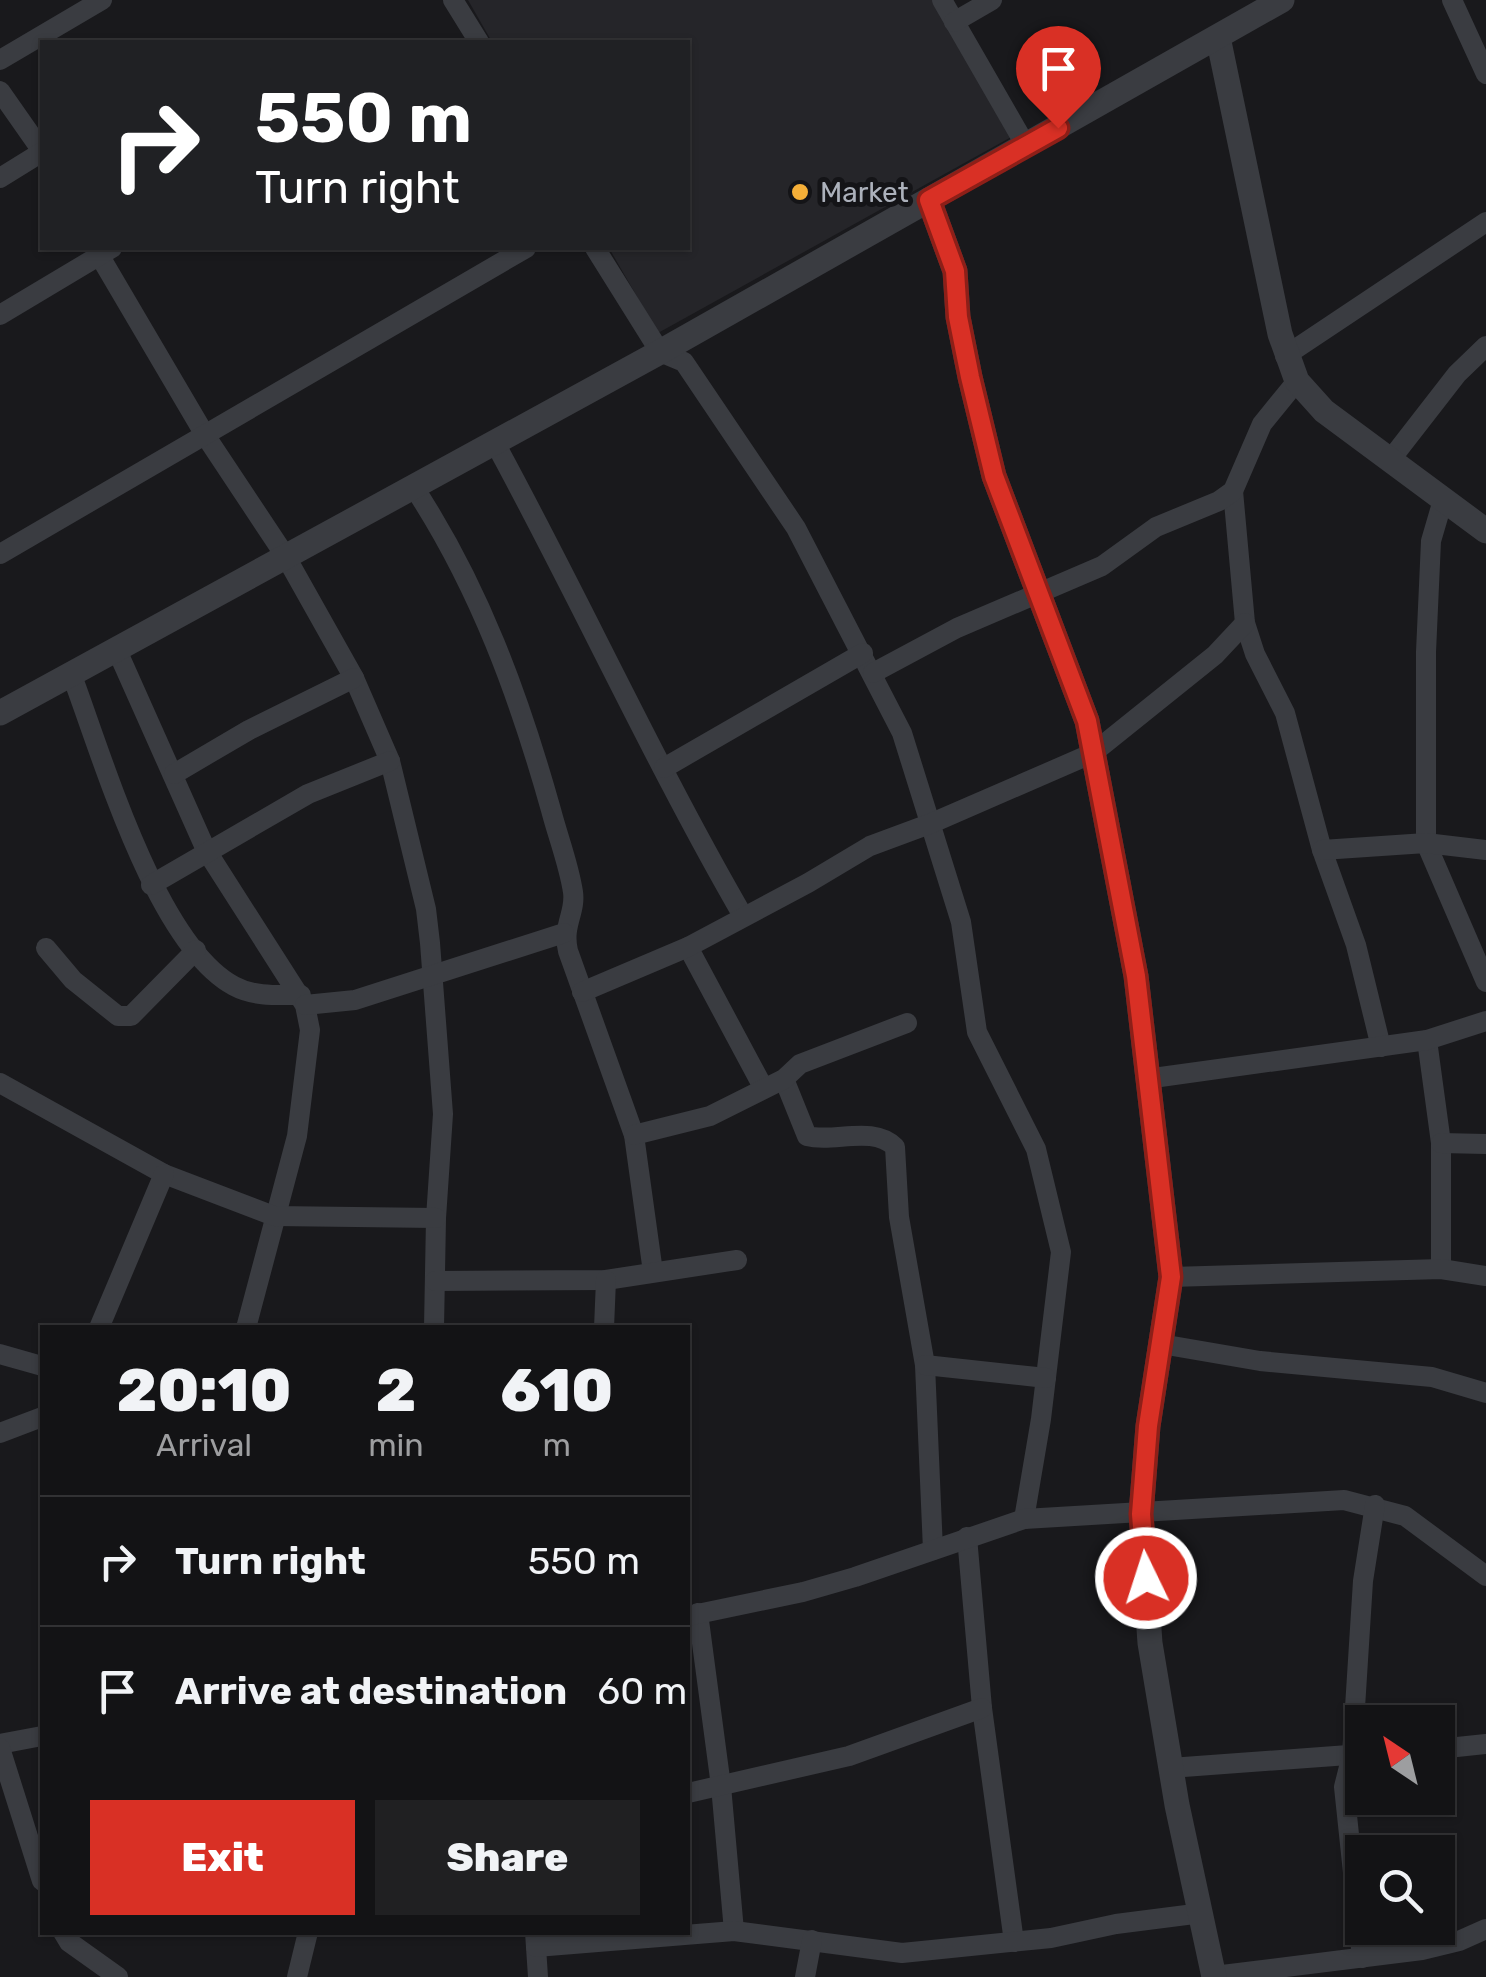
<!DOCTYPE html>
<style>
body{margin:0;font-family:Rubik,sans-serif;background:#202022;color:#f1f3f6;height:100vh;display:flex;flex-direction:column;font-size:38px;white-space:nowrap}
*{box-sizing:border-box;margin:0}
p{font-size:32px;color:#9d9ea0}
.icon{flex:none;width:55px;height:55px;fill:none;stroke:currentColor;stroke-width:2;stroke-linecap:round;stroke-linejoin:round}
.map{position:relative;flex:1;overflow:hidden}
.drawer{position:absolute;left:40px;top:1325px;width:650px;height:610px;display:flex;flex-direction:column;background:#131315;border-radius:0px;box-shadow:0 2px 8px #0004,0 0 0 2px #323234}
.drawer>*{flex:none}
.banner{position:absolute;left:40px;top:40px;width:650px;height:210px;border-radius:0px;box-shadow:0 2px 8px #0004,0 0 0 2px #323234;background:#202124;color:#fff;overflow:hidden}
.needle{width:65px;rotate:325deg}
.tools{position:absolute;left:1345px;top:1705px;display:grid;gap:20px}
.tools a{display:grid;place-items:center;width:110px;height:110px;border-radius:0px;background:#131315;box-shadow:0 2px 8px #0004,0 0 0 2px #323234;font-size:50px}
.pin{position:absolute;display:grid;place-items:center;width:85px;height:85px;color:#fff;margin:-102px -42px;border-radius:50% 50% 50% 0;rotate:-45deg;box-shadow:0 0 10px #0007}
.pin .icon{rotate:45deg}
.me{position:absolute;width:110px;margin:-55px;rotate:356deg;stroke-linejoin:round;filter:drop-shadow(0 0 8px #0008)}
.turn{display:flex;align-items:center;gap:35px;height:210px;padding:0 50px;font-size:45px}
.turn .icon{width:130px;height:130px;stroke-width:2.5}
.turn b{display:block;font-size:70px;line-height:85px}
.eta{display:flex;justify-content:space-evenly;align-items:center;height:170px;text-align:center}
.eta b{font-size:60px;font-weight:800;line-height:70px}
.cta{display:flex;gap:20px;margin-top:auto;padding:20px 50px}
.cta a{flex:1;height:115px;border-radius:0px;background:#d93025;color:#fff;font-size:40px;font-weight:800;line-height:115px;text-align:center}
.cta a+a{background:#202022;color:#f1f3f6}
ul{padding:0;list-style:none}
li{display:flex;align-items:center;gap:30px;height:130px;padding:0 50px;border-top:2px solid #323234}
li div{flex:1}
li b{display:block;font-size:38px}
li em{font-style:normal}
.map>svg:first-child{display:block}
.built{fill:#252529}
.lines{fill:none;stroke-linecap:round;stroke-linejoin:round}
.minor{stroke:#3a3c41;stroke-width:20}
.tertiary{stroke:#3a3c41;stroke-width:25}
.route-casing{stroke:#8d1f18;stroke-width:25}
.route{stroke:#d93025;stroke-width:18}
.poi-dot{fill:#f5af38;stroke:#141417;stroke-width:4}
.labels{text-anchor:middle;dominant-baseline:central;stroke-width:10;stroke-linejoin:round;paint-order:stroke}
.poi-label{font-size:28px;fill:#acb1bb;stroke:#141417;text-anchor:start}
</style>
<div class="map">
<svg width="1486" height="1977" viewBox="0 0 1486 1977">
<rect width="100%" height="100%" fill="#19191c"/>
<path class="built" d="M 468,0 L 935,0 L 1013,136 L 658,333 L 609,248 L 688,248 L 688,42 L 492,42 Z"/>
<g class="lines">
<g class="minor">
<path d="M 453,0 L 479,42"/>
<path d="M 942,0 L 1026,146"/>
<path d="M 1452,0 L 1486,74"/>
<path d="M 954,22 L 992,0"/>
<path d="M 0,60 L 102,0"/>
<path d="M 0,91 L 42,151"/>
<path d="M 0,178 L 42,152"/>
<path d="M 95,248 L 205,435 L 286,557 L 354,678 L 390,761 L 426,909 L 430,943 L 443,1114 L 436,1218 L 434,1328"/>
<path d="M 595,248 L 660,352 L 684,362 L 796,528 L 902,733 L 961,922 L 977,1032 L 1036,1149 L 1061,1252 L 1041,1419 L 1024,1519"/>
<path d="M 0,315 L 112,248"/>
<path d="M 1285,356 L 1486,222"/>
<path d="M 495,443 C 580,599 654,762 743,916"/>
<path d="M 1391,459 L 1457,374 L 1486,346"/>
<path d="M 413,486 C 479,586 519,696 551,810 C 558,837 569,865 573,892 C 576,913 562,925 568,951 L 634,1135 L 653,1272"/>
<path d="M 1233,491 L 1245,623 L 1255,654 L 1285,713 L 1322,850 L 1356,945 L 1381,1047"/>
<path d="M 1443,500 L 1431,541 L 1426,652 L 1426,843 L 1486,982"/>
<path d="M 0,554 L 526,248"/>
<path d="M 116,648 L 206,850 L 305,1005 L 310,1030 L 297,1136 L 246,1328"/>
<path d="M 71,673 C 102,755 156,944 234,986 C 254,997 279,995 301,995"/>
<path d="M 873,673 L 957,628 L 1102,566 L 1156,527 L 1219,501 L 1233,491 L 1262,424 L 1297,381"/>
<path d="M 664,768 L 863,653"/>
<path d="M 174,774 L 249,730 L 354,678"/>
<path d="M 1322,850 L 1426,843 L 1486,850"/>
<path d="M 151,885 L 308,794 L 390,761"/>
<path d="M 688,947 L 763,1087"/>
<path d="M 46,948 L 73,980 L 118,1016 L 131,1016 L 196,950"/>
<path d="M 582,992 L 688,947 L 808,883 L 870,846 L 932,823 L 1093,753 L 1215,655 L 1245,623"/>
<path d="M 305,1005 L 355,1000 L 564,933"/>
<path d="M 1427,1040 L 1441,1143 L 1441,1269"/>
<path d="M 784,1079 L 807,1136 C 834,1143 873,1125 895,1147 L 899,1217 L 925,1365 L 933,1550"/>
<path d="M 1146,1079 L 1427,1040 L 1486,1021"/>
<path d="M 0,1083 L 164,1174 L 274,1216 L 436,1218"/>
<path d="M 634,1135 L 710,1116 L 784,1079 L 800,1064 L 907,1023"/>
<path d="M 1441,1143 L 1486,1144"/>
<path d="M 1171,1277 L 1441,1269 L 1486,1276"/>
<path d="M 435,1281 L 606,1280 L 737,1260"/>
<path d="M 99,1328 L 164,1174"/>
<path d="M 604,1328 L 606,1280"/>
<path d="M 1161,1344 L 1260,1361 L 1432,1377 L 1486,1393"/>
<path d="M 0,1354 L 42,1366"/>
<path d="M 925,1365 L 1046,1378"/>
<path d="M 0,1433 L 42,1417"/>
<path d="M 967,1537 L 982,1708 L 1014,1942"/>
<path d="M 698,1613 L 721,1786 L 734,1931"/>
<path d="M 688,1616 L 803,1592 L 855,1577 L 1024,1519 L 1344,1500 L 1405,1516 L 1486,1576"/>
<path d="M 0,1744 L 42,1736"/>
<path d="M 0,1748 L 42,1881"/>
<path d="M 1438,1749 L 1486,1744"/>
<path d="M 1170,1768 L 1362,1754"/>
<path d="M 688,1793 L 849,1756 L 982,1708"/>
<path d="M 63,1932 L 69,1942 L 118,1977"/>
<path d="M 535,1932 L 538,1977"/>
<path d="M 536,1947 L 734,1931 L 902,1953 L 1051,1938 L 1116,1924 L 1202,1913"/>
<path d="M 1362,1958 L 1344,1787 L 1352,1755 L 1363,1581 L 1375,1505"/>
<path d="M 1214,1976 L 1422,1950 L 1459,1941 L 1486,1929"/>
<path d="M 297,1977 L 308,1932"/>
<path d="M 805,1977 L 812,1940"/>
</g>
<g class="tertiary">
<path d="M 1218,37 L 1280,334 L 1297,381 L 1324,411 L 1486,531"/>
<path d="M 929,200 L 955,271 L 958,317 L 970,377 L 994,476 L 1087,721 L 1136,976 L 1171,1277 L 1148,1426 L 1141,1514 L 1150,1643 L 1177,1805 L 1214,1977"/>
<path d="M 0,713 L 660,352 L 1282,0"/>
</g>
</g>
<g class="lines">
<defs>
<path id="route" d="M 1058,128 L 929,200 L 955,271 L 958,317 L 970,377 L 994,476 L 1087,721 L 1136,976 L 1171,1277 L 1148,1426 L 1141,1514 L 1146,1578"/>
</defs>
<use href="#route" class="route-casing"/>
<use href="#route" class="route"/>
</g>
<circle class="poi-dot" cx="800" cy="192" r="10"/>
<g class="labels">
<g class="poi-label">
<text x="820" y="192">Market</text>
</g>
</g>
</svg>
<div class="tools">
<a><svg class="needle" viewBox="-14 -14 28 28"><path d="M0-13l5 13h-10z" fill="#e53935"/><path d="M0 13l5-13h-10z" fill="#9d9ea0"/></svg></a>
<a><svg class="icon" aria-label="search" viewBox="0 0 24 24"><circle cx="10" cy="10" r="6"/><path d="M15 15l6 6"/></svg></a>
</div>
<div class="pin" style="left:1058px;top:128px;background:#d93025"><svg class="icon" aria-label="arrive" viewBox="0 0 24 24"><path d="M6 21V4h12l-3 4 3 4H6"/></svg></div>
<svg class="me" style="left:1146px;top:1578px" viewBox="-20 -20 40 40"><circle r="17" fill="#d93025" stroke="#fff" stroke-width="3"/><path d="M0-11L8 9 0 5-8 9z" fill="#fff"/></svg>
<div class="banner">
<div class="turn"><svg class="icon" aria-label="right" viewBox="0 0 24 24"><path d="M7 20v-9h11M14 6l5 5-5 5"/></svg><div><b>550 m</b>Turn right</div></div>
</div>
<section class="drawer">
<div class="eta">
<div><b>20:10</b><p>Arrival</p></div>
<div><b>2</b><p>min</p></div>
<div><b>610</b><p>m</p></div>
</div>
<ul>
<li><svg class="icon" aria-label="right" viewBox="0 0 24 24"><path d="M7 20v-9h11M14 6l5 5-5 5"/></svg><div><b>Turn right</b></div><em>550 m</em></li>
<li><svg class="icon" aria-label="arrive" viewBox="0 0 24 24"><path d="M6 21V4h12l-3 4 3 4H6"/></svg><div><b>Arrive at destination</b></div><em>60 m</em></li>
</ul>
<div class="cta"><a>Exit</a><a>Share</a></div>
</section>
</div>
